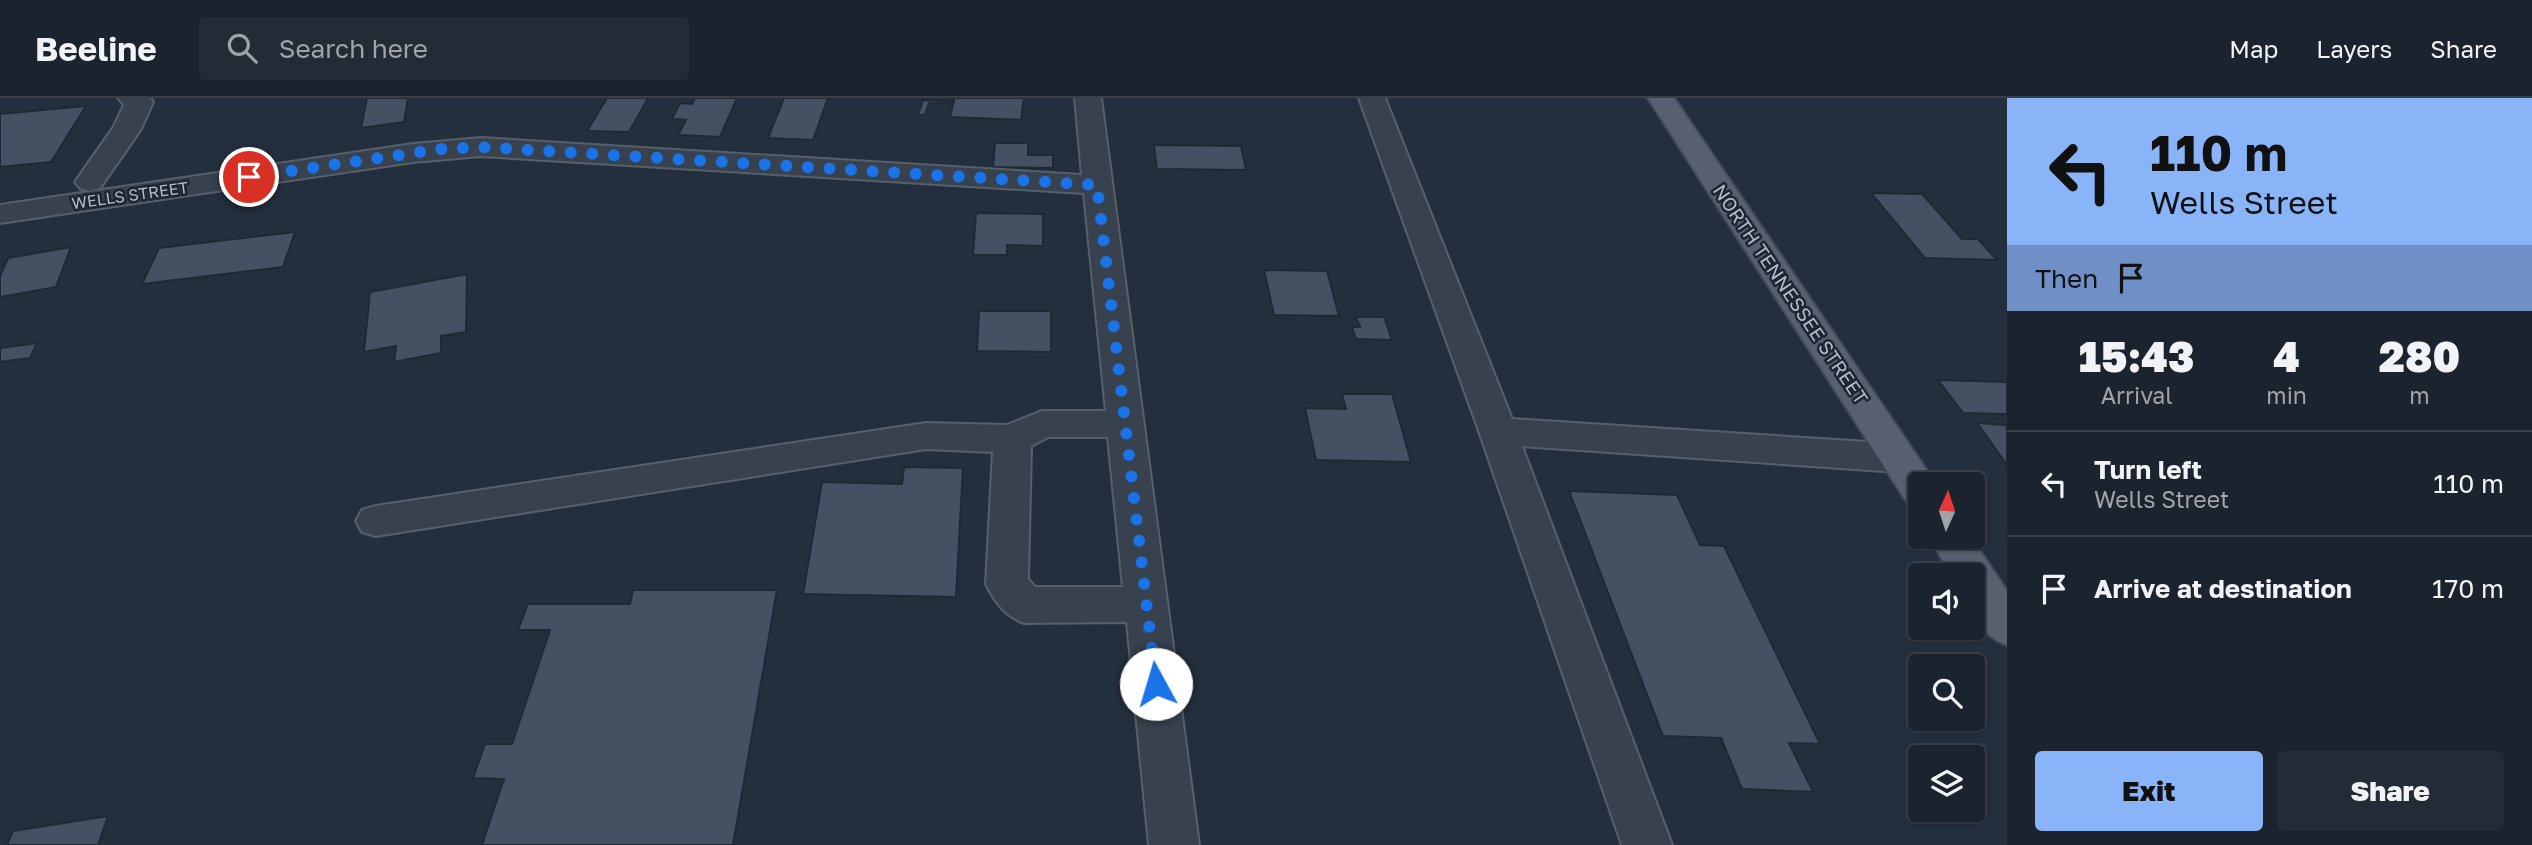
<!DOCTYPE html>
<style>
body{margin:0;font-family:"Golos Text",sans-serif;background:#242b36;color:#f1f3f6;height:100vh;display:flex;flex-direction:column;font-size:26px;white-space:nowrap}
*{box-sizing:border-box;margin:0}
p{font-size:23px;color:#a0a4aa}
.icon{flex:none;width:38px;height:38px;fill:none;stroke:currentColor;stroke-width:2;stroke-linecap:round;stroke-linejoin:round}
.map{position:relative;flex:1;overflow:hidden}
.details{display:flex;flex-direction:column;background:#1b232e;width:525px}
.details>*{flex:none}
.top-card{background:#8ab4f8;color:#111;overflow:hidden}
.needle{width:46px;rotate:3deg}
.buttons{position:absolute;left:1908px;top:374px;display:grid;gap:14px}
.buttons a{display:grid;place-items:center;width:77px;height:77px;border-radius:7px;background:#1b232e;box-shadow:0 2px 5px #0004,0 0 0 2px #39404a;font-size:35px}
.pin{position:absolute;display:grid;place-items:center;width:60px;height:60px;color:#fff;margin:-30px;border:4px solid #fff;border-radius:50%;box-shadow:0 2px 7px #0007}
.me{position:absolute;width:77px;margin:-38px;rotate:354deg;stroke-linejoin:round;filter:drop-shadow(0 0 5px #0008)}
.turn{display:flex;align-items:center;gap:24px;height:147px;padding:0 28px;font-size:32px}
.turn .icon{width:91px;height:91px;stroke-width:2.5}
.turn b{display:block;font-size:49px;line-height:60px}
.then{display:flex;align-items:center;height:66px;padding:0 28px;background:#0003;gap:14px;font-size:26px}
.eta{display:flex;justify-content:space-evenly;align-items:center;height:119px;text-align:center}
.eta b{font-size:42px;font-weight:800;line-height:49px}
.button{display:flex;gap:14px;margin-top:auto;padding:14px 28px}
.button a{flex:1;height:80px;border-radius:7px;background:#8ab4f8;color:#111;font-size:28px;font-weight:800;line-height:80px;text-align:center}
.button a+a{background:#242b36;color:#f1f3f6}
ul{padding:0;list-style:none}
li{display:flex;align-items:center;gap:21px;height:105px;padding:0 28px;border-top:2px solid #39404a}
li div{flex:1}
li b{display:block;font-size:26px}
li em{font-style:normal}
header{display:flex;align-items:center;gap:42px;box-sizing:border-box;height:98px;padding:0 35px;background:#1b232e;border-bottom:2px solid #39404a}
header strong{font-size:33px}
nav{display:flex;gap:38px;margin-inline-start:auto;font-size:24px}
.search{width:490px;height:63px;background:#242b36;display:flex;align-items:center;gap:18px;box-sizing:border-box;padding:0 24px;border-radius:7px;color:#a0a4aa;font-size:26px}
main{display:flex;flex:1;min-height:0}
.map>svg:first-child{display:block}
.building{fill:#455162;stroke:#1f2835;stroke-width:2}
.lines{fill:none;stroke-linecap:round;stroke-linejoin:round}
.minor-casing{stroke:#565f6c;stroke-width:4}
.major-casing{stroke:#414a57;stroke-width:4}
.minor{fill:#38414e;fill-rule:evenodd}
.major{fill:#56606e;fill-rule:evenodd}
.route{stroke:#1a73e8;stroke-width:12;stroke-dasharray:0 21.6}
.labels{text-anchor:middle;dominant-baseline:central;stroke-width:5;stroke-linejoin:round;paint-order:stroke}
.far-street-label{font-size:16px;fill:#b4bcc9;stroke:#1d2633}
.street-label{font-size:19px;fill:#b4bcc9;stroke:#1d2633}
</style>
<header>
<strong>Beeline</strong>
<div class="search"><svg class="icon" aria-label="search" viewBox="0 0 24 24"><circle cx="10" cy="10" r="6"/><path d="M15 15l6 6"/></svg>Search here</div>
<nav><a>Map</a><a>Layers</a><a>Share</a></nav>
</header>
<main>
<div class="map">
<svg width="2007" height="747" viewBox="0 0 2007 747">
<rect width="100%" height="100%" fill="#242f3e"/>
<g class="building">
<path d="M 367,0 L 408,0 L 404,24 L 361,30 Z"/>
<path d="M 607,0 L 648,0 L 629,34 L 587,33 Z"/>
<path d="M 695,0 L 737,0 L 720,39 L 678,37 L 686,22 L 672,21 L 680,5 L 692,6 Z"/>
<path d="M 784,0 L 828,0 L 813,42 L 768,40 Z"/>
<path d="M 954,0 L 1024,0 L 1021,22 L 950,19 L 953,6 L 929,5 L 925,17 L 918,17 L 923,2 L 954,4 Z"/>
<path d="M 86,8 L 51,64 L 0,69 L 0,16 Z"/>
<path d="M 995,45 L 1028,45 L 1028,57 L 1053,57 L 1053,70 L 993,69 Z"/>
<path d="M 1154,47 L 1241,48 L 1246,72 L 1157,71 Z"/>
<path d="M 1871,95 L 1922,96 L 1962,141 L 1978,141 L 1997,162 L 1925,160 Z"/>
<path d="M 976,115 L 1043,116 L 1043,148 L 1007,147 L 1007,157 L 973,157 Z"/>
<path d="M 295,134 L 283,169 L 142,186 L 159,150 Z"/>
<path d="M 71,149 L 56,189 L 0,199 L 0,178 L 8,160 Z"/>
<path d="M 1264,172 L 1327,173 L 1339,218 L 1274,217 Z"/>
<path d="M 467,176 L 466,234 L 441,238 L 441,255 L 394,264 L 396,248 L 364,254 L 370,194 Z"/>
<path d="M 979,213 L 1051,213 L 1051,254 L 977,253 Z"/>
<path d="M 1356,219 L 1384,219 L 1392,242 L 1356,241 L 1352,229 L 1360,229 Z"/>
<path d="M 37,245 L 30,260 L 0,264 L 0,250 Z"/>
<path d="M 1938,282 L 2007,284 L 2007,316 L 1963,315 Z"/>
<path d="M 1342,296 L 1392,296 L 1411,364 L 1316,362 L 1305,310 L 1346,311 Z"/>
<path d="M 1977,325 L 2007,327 L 2007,367 Z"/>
<path d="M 904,369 L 963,370 L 956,499 L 803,496 L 822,384 L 902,386 Z"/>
<path d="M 1569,393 L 1677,397 L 1700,447 L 1724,448 L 1820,646 L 1789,645 L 1813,694 L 1742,691 L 1721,640 L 1663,638 Z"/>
<path d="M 633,492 L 777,492 L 733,747 L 482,747 L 504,681 L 473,680 L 485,646 L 512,646 L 550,532 L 518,532 L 528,506 L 630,506 Z"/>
<path d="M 108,718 L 98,747 L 7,747 L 13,733 Z"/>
</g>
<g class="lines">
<defs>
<g id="minor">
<path d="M 118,0 L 150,0 L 153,4 L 141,31 L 100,90 L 90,93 L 80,90 L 75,84 L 113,30 L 124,7 Z"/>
<path d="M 1075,0 L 1101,0 L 1199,747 L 1149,747 L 1127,524 L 1024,525 C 1005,518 995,504 986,486 L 993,354 L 926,351 L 376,438 L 362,434 L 356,423 L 362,412 L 376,408 L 926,325 L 1007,327 L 1042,313 L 1106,313 L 1084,95 L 481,58 L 413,64 L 0,125 L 0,107 L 413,46 L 481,40 L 1082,77 ZM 1048,339 L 1108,339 L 1123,489 L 1035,489 L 1028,481 L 1031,348 Z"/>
<path d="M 1359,0 L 1385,0 L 1512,321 L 1898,346 L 1911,350 L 1917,360 L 1911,370 L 1898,374 L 1522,348 L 1672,747 L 1622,747 L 1479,333 Z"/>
</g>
<g id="major">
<path d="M 1648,0 L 1674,0 L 1934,383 L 1936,387 L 1920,387 L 1920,408 L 1906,403 Z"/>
<path d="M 1929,439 L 1971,439 L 2007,493 L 2007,547 C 1975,536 1972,508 1972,478 L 1952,478 Z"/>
</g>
</defs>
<use href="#minor" class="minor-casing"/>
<use href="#major" class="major-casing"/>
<use href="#minor" class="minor"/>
<use href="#major" class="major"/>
</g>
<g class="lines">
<path class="route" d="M 249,79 L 441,51 L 481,49 L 1097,87 L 1156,586"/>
</g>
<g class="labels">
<g class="far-street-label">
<text transform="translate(130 97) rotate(-8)">WELLS STREET</text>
</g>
<g class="street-label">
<text transform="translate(1791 196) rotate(56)">NORTH TENNESSEE STREET</text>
</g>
</g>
</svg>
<div class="buttons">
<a><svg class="needle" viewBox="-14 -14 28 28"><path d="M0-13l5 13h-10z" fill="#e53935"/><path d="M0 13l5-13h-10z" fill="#a0a4aa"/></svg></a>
<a><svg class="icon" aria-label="sound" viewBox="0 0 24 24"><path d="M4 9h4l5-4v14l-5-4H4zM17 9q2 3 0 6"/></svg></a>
<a><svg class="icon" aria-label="search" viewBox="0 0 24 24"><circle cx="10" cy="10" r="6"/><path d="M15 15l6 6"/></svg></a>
<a><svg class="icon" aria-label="layers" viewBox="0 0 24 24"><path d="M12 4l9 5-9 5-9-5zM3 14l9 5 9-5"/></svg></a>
</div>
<div class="pin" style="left:249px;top:79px;background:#d93025"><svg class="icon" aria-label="arrive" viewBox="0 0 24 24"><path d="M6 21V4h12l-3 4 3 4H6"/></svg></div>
<svg class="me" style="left:1156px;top:586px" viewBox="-20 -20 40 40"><circle r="19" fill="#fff"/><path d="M0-13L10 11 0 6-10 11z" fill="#1a73e8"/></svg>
</div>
<section class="details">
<div class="top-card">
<div class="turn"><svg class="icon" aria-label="left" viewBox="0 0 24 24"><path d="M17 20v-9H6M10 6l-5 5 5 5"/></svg><div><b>110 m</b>Wells Street</div></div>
<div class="then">Then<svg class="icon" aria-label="arrive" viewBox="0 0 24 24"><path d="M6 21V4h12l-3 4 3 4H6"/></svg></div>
</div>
<div class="eta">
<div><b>15:43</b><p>Arrival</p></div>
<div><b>4</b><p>min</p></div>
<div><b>280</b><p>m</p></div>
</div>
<ul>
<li><svg class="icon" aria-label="left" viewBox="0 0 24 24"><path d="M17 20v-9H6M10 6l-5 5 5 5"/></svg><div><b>Turn left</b><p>Wells Street</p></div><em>110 m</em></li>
<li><svg class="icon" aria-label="arrive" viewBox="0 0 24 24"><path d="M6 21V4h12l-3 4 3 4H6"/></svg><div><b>Arrive at destination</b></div><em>170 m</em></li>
</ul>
<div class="button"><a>Exit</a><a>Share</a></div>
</section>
</main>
